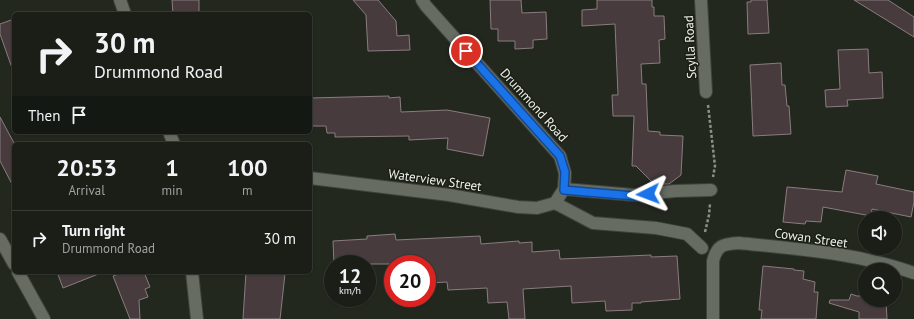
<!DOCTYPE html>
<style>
body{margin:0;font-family:"PT Sans",sans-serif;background:#272b24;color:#f1f3f6;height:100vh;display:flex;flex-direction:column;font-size:15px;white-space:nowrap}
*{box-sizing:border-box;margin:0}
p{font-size:13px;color:#9fa2a1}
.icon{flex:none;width:22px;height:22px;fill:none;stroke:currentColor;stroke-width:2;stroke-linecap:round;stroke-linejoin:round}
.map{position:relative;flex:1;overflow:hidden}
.drawer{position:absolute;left:12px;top:142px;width:300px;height:132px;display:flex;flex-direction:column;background:#1a1e17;border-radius:6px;box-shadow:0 1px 3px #0004,0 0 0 1px #383c36}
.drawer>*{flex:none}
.guide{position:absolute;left:12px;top:12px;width:300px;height:122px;border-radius:6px;box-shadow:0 1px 3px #0004,0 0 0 1px #383c36;background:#1a1e17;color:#f1f3f6;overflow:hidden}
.buttons{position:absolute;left:858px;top:211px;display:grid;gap:8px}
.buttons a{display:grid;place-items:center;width:44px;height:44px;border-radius:50%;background:#1a1e17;box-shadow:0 1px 3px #0004,0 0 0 1px #383c36;font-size:20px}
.speed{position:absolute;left:324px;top:255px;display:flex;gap:8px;font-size:20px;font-weight:700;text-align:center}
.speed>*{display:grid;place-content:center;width:52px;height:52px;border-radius:50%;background:#1a1e17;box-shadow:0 1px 3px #0004,0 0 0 1px #383c36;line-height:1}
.speed small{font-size:10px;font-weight:400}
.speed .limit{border:6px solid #d22;background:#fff;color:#111}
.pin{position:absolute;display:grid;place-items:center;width:34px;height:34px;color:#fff;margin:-17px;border:2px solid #fff;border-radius:50%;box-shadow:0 1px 4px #0007}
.me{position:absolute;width:44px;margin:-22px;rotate:267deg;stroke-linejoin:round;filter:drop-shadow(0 0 3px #0008)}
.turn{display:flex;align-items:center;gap:14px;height:84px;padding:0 16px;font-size:18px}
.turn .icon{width:52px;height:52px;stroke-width:2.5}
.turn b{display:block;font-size:28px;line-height:34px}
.then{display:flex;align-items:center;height:38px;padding:0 16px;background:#0003;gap:8px;font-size:15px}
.eta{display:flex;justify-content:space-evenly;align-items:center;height:68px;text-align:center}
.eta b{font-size:24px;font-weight:700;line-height:28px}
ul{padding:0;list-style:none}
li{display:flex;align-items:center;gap:12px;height:56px;padding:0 16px;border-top:1px solid #383c36}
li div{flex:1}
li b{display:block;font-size:15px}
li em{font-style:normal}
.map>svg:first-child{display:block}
.building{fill:#473b3d;stroke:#8a7c7f}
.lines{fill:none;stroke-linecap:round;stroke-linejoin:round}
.minor-casing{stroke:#3e423b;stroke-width:14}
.path{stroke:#8c9089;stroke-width:2.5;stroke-dasharray:3 2;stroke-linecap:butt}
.minor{stroke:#666c62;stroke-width:12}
.route-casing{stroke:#114b97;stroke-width:10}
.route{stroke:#1a73e8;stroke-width:7}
.labels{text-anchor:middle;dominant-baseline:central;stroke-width:3;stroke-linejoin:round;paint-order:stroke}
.street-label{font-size:13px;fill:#eef1eb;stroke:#1a1f16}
</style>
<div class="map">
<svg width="914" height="319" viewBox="0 0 914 319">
<rect width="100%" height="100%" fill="#23281f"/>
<g class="building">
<path d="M 172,0 L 199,0 L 199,14 L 173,14 Z"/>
<path d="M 353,0 L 378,0 L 396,21 L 397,36 L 409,35 L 410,50 L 368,51 L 366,15 Z"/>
<path d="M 490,0 L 521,0 L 522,13 L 546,12 L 547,39 L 533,40 L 533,48 L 515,49 L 515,41 L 498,41 L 498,29 L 491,29 Z"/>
<path d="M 597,0 L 652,0 L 652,7 L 654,7 L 654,16 L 664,16 L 665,39 L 659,40 L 660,63 L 641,64 L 642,84 L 646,84 L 648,131 L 660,132 L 660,135 L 683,136 L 681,175 L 669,184 L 654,184 L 636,166 L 632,166 L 634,116 L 613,116 L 612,95 L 618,95 L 615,24 L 582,26 L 582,10 L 597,9 Z"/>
<path d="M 751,0 L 767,0 L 769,33 L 748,34 L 747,2 L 751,2 Z"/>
<path d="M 854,0 L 888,0 L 914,17 L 914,37 Z"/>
<path d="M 14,19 L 14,67 L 12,68 L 0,34 L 0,24 Z"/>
<path d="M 868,49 L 869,73 L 882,72 L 883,98 L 847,100 L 848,106 L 826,107 L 825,90 L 840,89 L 838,50 Z"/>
<path d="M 781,63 L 782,85 L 785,85 L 787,106 L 789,106 L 791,134 L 753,136 L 750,65 Z"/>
<path d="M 389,96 L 389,98 L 400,97 L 401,112 L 447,110 L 490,118 L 483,156 L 447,149 L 448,138 L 409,140 L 409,136 L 335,137 L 335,133 L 327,133 L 326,126 L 310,126 L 310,98 Z"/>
<path d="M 0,117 L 14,143 L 14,188 L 0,161 Z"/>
<path d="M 846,170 L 878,176 L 876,184 L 914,192 L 914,202 L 911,217 L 872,209 L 871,216 L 823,207 L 821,222 L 806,221 L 805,224 L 783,222 L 787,187 L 842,192 Z"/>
<path d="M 395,234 L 396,240 L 480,236 L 481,244 L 519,241 L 519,243 L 532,242 L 532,252 L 559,250 L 560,259 L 651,255 L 651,257 L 677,256 L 680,299 L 641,302 L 641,303 L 632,303 L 632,310 L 606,311 L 605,301 L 572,303 L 571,286 L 523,289 L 525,319 L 509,319 L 507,302 L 488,303 L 487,288 L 448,290 L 447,282 L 427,283 L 427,264 L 334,264 L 333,241 L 367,239 L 367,236 Z"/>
<path d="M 763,266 L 794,269 L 794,270 L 804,271 L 803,279 L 815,282 L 814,292 L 818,292 L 816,319 L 761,319 L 762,310 L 759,310 Z"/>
<path d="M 57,272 L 101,272 L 101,273 L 63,288 Z"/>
<path d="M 124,272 L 144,272 L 150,287 L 145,289 L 148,297 L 139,300 L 140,319 L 130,319 L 113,276 Z"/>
<path d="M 246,272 L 285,274 L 280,319 L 243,319 Z"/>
<path d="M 851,294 L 857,296 L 865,296 L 865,300 L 886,300 L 887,319 L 859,319 L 859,312 L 829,303 L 830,300 L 849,300 Z"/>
</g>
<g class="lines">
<defs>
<g id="minor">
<path d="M 120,0 L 125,14"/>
<path d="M 422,0 L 426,6 L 560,156 L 565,173 L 564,189 L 555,203"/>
<path d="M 701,0 L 706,92"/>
<path d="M 169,132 L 174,144"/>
<path d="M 310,178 L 449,195 L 518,207 L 537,208 L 555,203"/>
<path d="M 564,189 L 634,195 L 675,191 L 711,190"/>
<path d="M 555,203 L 593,223 L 656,228 L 687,234 L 702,248"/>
<path d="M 0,239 L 14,264"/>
<path d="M 18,272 L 44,319"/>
<path d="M 192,272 L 197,319"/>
<path d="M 713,319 L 713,261 C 717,245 723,244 739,243 C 798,249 858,253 914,273"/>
</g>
</defs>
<use href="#minor" class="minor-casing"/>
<g class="path">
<path d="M 708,105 L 715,166 L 713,177"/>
<path d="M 705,232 L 709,215 L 710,204"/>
</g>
<use href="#minor" class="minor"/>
</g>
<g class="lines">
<defs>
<path id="route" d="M 466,51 L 560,156 L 565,172 L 564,190 L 634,196 L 648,194"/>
</defs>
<use href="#route" class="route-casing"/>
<use href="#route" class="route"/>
</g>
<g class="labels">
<g class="street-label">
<text transform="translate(690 47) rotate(-93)">Scylla Road</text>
<text transform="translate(534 105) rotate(48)">Drummond Road</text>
<text transform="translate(435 180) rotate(8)">Waterview Street</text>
<text transform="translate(811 238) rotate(8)">Cowan Street</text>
</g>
</g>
</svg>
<div class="buttons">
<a><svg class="icon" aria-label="sound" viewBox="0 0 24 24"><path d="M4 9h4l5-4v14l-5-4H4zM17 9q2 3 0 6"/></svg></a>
<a><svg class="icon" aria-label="search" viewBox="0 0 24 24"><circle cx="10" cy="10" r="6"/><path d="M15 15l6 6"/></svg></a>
</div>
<div class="speed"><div>12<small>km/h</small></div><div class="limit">20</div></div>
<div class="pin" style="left:466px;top:51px;background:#d93025"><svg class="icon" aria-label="arrive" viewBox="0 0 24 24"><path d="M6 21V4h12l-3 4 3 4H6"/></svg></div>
<svg class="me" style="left:648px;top:194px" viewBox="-20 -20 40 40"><path d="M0-17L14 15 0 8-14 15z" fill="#1a73e8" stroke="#fff" stroke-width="4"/></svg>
<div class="guide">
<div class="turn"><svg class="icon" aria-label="right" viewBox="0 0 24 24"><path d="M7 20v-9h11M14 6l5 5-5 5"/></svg><div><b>30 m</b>Drummond Road</div></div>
<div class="then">Then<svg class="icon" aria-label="arrive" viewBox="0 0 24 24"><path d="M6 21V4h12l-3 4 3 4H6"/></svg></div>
</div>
<section class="drawer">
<div class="eta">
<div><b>20:53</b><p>Arrival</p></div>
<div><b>1</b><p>min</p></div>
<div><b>100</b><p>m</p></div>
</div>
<ul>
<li><svg class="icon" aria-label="right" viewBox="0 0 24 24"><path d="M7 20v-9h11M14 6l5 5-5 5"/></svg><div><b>Turn right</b><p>Drummond Road</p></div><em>30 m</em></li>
</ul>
</section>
</div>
